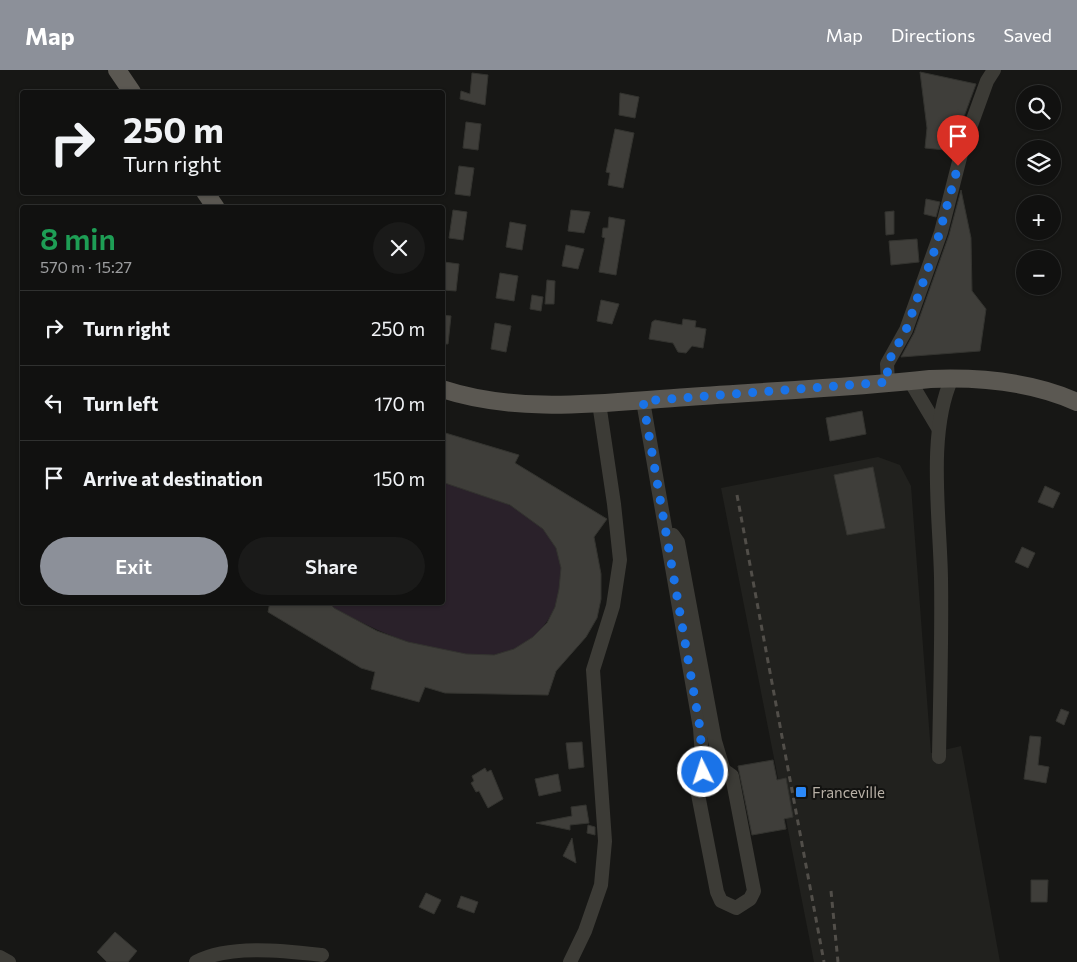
<!DOCTYPE html>
<meta charset="utf-8">
<style>
body{margin:0;font-family:Commissioner,sans-serif;background:#1a1a19;color:#f1f3f6;height:100vh;display:flex;flex-direction:column;font-size:19px;white-space:nowrap}
*{box-sizing:border-box;margin:0}
p{font-size:16px;color:#9c9d9f}
.icon{flex:none;width:28px;height:28px;fill:none;stroke:currentColor;stroke-width:2;stroke-linecap:round;stroke-linejoin:round}
.map{position:relative;flex:1;overflow:hidden}
.sheet{position:absolute;left:20px;top:135px;width:425px;height:400px;display:flex;flex-direction:column;background:#111110;border-radius:5px;box-shadow:0 1px 4px #0004,0 0 0 1px #303130}
.sheet>*{flex:none}
.hud{position:absolute;left:20px;top:20px;width:425px;height:105px;border-radius:5px;box-shadow:0 1px 4px #0004,0 0 0 1px #303130;background:#111110;color:#f1f3f6;overflow:hidden}
.tools{position:absolute;left:1016px;top:15px;display:grid;gap:10px}
.tools a{display:grid;place-items:center;width:45px;height:45px;border-radius:50%;background:#111110;box-shadow:0 1px 4px #0004,0 0 0 1px #303130;font-size:25px}
.pin{position:absolute;display:grid;place-items:center;width:42px;height:42px;color:#fff;margin:-51px -21px;border-radius:50% 50% 50% 0;rotate:-45deg;box-shadow:0 0 5px #0007}
.pin .icon{rotate:45deg}
.me{position:absolute;width:55px;margin:-28px;rotate:356deg;stroke-linejoin:round;filter:drop-shadow(0 0 4px #0008)}
.turn{display:flex;align-items:center;gap:18px;height:105px;padding:0 20px;font-size:22px}
.turn .icon{width:65px;height:65px;stroke-width:2.5}
.turn b{display:block;font-size:35px;line-height:42px}
.round{display:grid;place-items:center;flex:none;width:52px;height:52px;border-radius:26px;background:#1a1a19}
.head{display:flex;align-items:center;justify-content:space-between;height:85px;padding:0 20px}
h1{font-size:30px;font-weight:600;line-height:38px;color:#1e9e55}
.primary-button{display:flex;gap:10px;margin-top:auto;padding:10px 20px}
.primary-button a{flex:1;height:58px;border-radius:30px;background:#8c9099;color:#fff;font-size:20px;font-weight:600;line-height:58px;text-align:center}
.primary-button a+a{background:#1a1a19;color:#f1f3f6}
ul{padding:0;list-style:none}
li{display:flex;align-items:center;gap:15px;height:75px;padding:0 20px;border-top:1px solid #303130}
li div{flex:1}
li b{display:block;font-size:19px}
li em{font-style:normal}
header{display:flex;align-items:center;gap:30px;box-sizing:border-box;height:70px;padding:0 25px;background:#8c9099;color:#fff}
header strong{font-size:24px}
nav{display:flex;gap:28px;margin-inline-start:auto;font-size:18px}
.map>svg:first-child{display:block}
.built{fill:#21211e}
.green{fill:#2a212a}
.building{fill:#3f3e3a;stroke:#33332f}
.lines{fill:none;stroke-linecap:round;stroke-linejoin:round}
.minor{stroke:#3c3b36;stroke-width:14}
.major{stroke:#5b5852;stroke-width:18}
.rail{stroke:#514e49;stroke-width:3;stroke-dasharray:6 5;stroke-linecap:butt}
.route{stroke:#1a73e8;stroke-width:9;stroke-dasharray:0 16.2}
.poi-dot{fill:#2b89f9;stroke:#121210;stroke-width:2}
.labels{text-anchor:middle;dominant-baseline:central;stroke-width:4;stroke-linejoin:round;paint-order:stroke}
.poi-label{font-size:15px;fill:#b8b0a6;stroke:#121210;text-anchor:start}
</style>
<header>
<strong>Map</strong>
<nav><a>Map</a><a>Directions</a><a>Saved</a></nav>
</header>
<div class="map">
<svg width="1077" height="892" viewBox="0 0 1077 892">
<rect width="100%" height="100%" fill="#171715"/>
<path class="built" d="M 878,387 L 900,395 L 911,416 L 931,683 L 961,676 L 1000,892 L 814,892 L 721,418 Z"/>
<path class="green" d="M 443,412 C 477,423 516,431 542,458 C 585,500 551,580 493,585 C 437,589 381,564 334,538 L 328,533 L 442,532 Z"/>
<g class="building">
<path d="M 920,2 L 976,14 L 959,60 L 948,57 L 945,80 L 925,78 L 927,58 Z"/>
<path d="M 472,3 L 488,5 L 485,35 L 460,29 L 461,21 L 470,24 Z"/>
<path d="M 620,23 L 639,27 L 635,48 L 619,45 Z"/>
<path d="M 466,52 L 481,54 L 478,80 L 463,78 Z"/>
<path d="M 615,59 L 634,63 L 623,118 L 608,115 L 610,103 L 606,102 Z"/>
<path d="M 459,96 L 474,98 L 470,126 L 455,124 Z"/>
<path d="M 961,120 L 971,168 L 972,221 L 986,239 L 980,281 L 901,287 L 914,263 L 949,165 Z"/>
<path d="M 926,129 L 940,132 L 936,147 L 924,144 Z"/>
<path d="M 453,140 L 467,142 L 463,170 L 449,168 Z"/>
<path d="M 571,140 L 590,142 L 584,163 L 568,161 Z"/>
<path d="M 894,141 L 894,164 L 886,165 L 885,142 Z"/>
<path d="M 609,147 L 625,150 L 616,205 L 599,202 L 605,168 L 602,167 L 603,158 L 608,158 Z"/>
<path d="M 510,152 L 526,155 L 522,180 L 506,177 Z"/>
<path d="M 917,169 L 919,192 L 891,195 L 889,171 Z"/>
<path d="M 566,175 L 584,179 L 578,199 L 562,196 Z"/>
<path d="M 444,192 L 459,194 L 456,221 L 442,220 Z"/>
<path d="M 500,203 L 518,206 L 514,231 L 496,228 Z"/>
<path d="M 547,210 L 555,211 L 554,234 L 545,234 Z"/>
<path d="M 532,225 L 543,227 L 541,241 L 530,239 Z"/>
<path d="M 601,230 L 619,234 L 612,254 L 597,251 Z"/>
<path d="M 442,245 L 451,246 L 448,274 L 442,274 Z"/>
<path d="M 683,249 L 696,251 L 695,257 L 706,259 L 703,278 L 692,276 L 686,283 L 678,282 L 673,273 L 649,269 L 652,252 L 655,250 L 682,255 Z"/>
<path d="M 495,253 L 511,256 L 506,282 L 491,279 Z"/>
<path d="M 862,341 L 866,364 L 830,371 L 826,348 Z"/>
<path d="M 442,362 L 519,385 L 515,393 L 607,449 L 594,467 L 601,504 L 601,529 L 597,548 L 586,567 L 556,601 L 548,625 L 445,623 L 425,617 L 419,632 L 371,619 L 375,602 L 361,598 L 268,542 L 270,532 L 328,532 L 334,538 L 377,561 L 408,572 L 466,584 L 494,585 L 514,579 L 533,567 L 547,553 L 555,537 L 559,519 L 561,498 L 556,478 L 543,459 L 510,435 L 442,412 Z"/>
<path d="M 873,397 L 885,458 L 847,465 L 834,405 Z"/>
<path d="M 1045,416 L 1060,423 L 1053,438 L 1038,432 Z"/>
<path d="M 1022,477 L 1035,483 L 1028,498 L 1015,492 Z"/>
<path d="M 1061,639 L 1069,642 L 1064,655 L 1056,651 Z"/>
<path d="M 1030,666 L 1041,667 L 1038,695 L 1049,697 L 1046,713 L 1024,709 Z"/>
<path d="M 582,672 L 584,697 L 569,699 L 566,673 Z"/>
<path d="M 773,690 L 777,710 L 786,708 L 793,747 L 784,749 L 786,759 L 752,765 L 738,696 Z"/>
<path d="M 485,698 L 487,702 L 491,700 L 503,729 L 488,738 L 479,721 L 476,722 L 471,713 L 474,711 L 472,706 Z"/>
<path d="M 558,704 L 561,721 L 539,726 L 535,709 Z"/>
<path d="M 586,735 L 589,753 L 570,755 L 570,760 L 536,753 L 572,746 L 571,737 Z"/>
<path d="M 588,755 L 595,757 L 595,765 L 587,763 Z"/>
<path d="M 572,768 L 576,793 L 563,786 Z"/>
<path d="M 1031,810 L 1048,810 L 1047,832 L 1031,832 Z"/>
<path d="M 426,823 L 441,830 L 434,844 L 419,837 Z"/>
<path d="M 461,826 L 478,832 L 474,843 L 457,837 Z"/>
<path d="M 115,862 L 137,881 L 128,892 L 107,892 L 97,882 Z"/>
</g>
<g class="lines">
<g class="minor">
<path d="M 910,311 L 938,358"/>
<path d="M 888,312 L 887,294 L 906,260 L 941,162 L 962,80 L 987,11 L 994,0"/>
<path d="M 643,331 L 700,658 L 703,702 L 696,714 L 717,822 L 721,831 L 736,838 L 750,829 L 754,821 L 732,706 C 721,697 716,697 703,702"/>
<path d="M 673,465 L 678,472 L 715,671 L 723,698"/>
<path d="M 939,687 C 940,627 942,568 941,508 C 940,447 927,363 952,308"/>
<path d="M 0,887 L 9,892"/>
<path d="M 196,892 C 229,874 286,881 322,885"/>
<path d="M 570,892 L 585,861 L 601,815 L 605,771 L 593,600 L 613,536 L 620,490 L 614,434 L 599,333"/>
</g>
<g class="major">
<path d="M 117,0 L 132,22"/>
<path d="M 205,122 L 216,138"/>
<path d="M 442,319 C 521,345 607,332 688,327 C 768,321 849,318 930,309 C 980,307 1031,311 1077,332"/>
</g>
<g class="rail">
<path d="M 737,425 L 824,892"/>
<path d="M 831,821 L 838,892"/>
</g>
</g>
<g class="lines">
<path class="route" d="M 703,702 L 700,658 L 643,331 L 888,312 L 887,294 L 906,260 L 935,179 L 958,96"/>
</g>
<rect class="poi-dot" x="795" y="716" width="12" height="12" rx="2.5"/>
<g class="labels">
<g class="poi-label">
<text x="812" y="722">Franceville</text>
</g>
</g>
</svg>
<div class="tools">
<a><svg class="icon" aria-label="search" viewBox="0 0 24 24"><circle cx="10" cy="10" r="6"/><path d="M15 15l6 6"/></svg></a>
<a><svg class="icon" aria-label="layers" viewBox="0 0 24 24"><path d="M12 4l9 5-9 5-9-5zM3 14l9 5 9-5"/></svg></a>
<a>+</a>
<a>−</a>
</div>
<div class="pin" style="left:958px;top:96px;background:#d93025"><svg class="icon" aria-label="arrive" viewBox="0 0 24 24"><path d="M6 21V4h12l-3 4 3 4H6"/></svg></div>
<svg class="me" style="left:703px;top:702px" viewBox="-20 -20 40 40"><circle r="17" fill="#1a73e8" stroke="#fff" stroke-width="3"/><path d="M0-11L8 9 0 5-8 9z" fill="#fff"/></svg>
<div class="hud">
<div class="turn"><svg class="icon" aria-label="right" viewBox="0 0 24 24"><path d="M7 20v-9h11M14 6l5 5-5 5"/></svg><div><b>250 m</b>Turn right</div></div>
</div>
<section class="sheet">
<div class="head"><div><h1>8 min</h1><p>570 m · 15:27</p></div><a class="round"><svg class="icon" aria-label="close" viewBox="0 0 24 24"><path d="M6 6l12 12M18 6L6 18"/></svg></a></div>
<ul>
<li><svg class="icon" aria-label="right" viewBox="0 0 24 24"><path d="M7 20v-9h11M14 6l5 5-5 5"/></svg><div><b>Turn right</b></div><em>250 m</em></li>
<li><svg class="icon" aria-label="left" viewBox="0 0 24 24"><path d="M17 20v-9H6M10 6l-5 5 5 5"/></svg><div><b>Turn left</b></div><em>170 m</em></li>
<li><svg class="icon" aria-label="arrive" viewBox="0 0 24 24"><path d="M6 21V4h12l-3 4 3 4H6"/></svg><div><b>Arrive at destination</b></div><em>150 m</em></li>
</ul>
<div class="primary-button"><a>Exit</a><a>Share</a></div>
</section>
</div>
